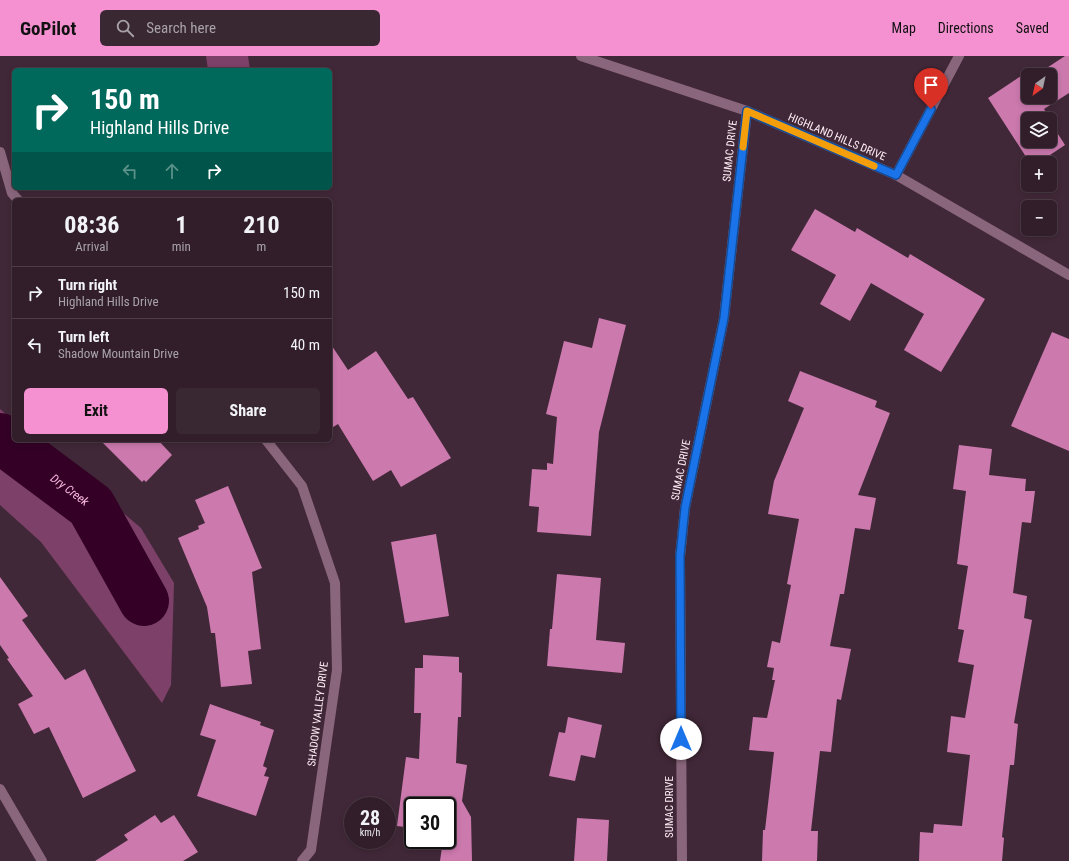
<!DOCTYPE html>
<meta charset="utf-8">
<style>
body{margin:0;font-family:"Roboto Condensed",sans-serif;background:#392732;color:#f1f3f6;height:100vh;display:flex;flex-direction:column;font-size:15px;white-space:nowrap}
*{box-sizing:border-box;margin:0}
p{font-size:13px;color:#a8a2a8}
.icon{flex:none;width:22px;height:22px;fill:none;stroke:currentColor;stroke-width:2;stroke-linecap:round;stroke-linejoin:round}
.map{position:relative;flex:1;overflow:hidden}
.panel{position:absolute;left:12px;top:142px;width:320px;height:244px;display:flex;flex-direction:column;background:#311e2a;border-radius:6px;box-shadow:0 2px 6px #0003,0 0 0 1px #4c3c47}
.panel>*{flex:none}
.guide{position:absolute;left:12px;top:12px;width:320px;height:122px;border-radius:6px;box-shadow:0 2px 6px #0003,0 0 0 1px #4c3c47;background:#00695c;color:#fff;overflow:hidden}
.needle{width:26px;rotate:213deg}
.controls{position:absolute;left:1021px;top:12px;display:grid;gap:8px}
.controls a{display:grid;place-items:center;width:36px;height:36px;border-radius:6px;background:#311e2a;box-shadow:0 2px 6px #0003,0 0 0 1px #4c3c47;font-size:20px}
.speed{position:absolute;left:344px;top:741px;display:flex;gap:8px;font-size:20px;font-weight:700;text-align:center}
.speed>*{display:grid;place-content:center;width:52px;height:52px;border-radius:50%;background:#311e2a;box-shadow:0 2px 6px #0003,0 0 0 1px #4c3c47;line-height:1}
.speed small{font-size:10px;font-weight:400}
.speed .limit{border:2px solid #111;border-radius:6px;background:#fff;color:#111}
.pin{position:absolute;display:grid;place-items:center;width:34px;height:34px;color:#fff;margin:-41px -17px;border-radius:50% 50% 50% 0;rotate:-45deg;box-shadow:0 0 4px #0007}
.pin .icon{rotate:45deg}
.me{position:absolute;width:44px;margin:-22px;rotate:0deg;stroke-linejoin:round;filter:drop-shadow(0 0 3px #0008)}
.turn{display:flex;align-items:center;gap:14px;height:84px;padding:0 12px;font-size:18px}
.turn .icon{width:52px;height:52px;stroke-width:2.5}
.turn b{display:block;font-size:28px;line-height:34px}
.lanes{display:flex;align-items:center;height:38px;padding:0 12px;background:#0003;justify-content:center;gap:20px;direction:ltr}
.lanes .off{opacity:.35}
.eta{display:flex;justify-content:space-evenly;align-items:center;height:68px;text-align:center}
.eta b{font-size:24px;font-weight:700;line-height:28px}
.action{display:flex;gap:8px;margin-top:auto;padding:8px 12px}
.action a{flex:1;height:46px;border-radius:6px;background:#f590d1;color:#111;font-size:16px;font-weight:700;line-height:46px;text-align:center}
.action a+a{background:#392732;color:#f1f3f6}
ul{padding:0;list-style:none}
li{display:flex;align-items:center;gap:12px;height:52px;padding:0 12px;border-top:1px solid #4c3c47}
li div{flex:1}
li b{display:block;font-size:15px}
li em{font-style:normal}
header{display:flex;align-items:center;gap:24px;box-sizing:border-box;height:56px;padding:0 20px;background:#f590d1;color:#111}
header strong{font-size:19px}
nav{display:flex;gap:22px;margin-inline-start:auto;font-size:14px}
.search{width:280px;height:36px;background:#392732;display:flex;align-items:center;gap:10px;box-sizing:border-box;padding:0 14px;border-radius:6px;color:#a8a2a8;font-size:15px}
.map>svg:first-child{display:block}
.green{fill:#7d4068}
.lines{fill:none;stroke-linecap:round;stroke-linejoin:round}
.river{stroke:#340026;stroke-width:50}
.building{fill:#cc79ae;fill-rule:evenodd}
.minor{stroke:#8a667c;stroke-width:10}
.route-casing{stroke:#114b97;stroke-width:10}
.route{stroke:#1a73e8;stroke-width:7}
.slow{stroke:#f59e0b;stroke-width:7}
.labels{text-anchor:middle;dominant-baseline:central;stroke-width:4;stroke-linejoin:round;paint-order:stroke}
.street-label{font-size:11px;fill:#feedf6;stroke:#412838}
.water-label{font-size:12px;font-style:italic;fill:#f9b7df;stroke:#412838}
</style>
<header>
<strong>GoPilot</strong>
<div class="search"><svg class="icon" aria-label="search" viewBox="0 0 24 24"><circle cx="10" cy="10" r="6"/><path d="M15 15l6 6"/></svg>Search here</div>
<nav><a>Map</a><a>Directions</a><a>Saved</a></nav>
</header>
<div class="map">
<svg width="1069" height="805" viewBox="0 0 1069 805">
<rect width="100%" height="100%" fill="#412838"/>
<g class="green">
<path d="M 206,0 L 248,0 L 250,14 L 208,14 Z"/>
<path d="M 0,353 L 14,365 L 14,384 L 37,384 L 141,472 L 174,527 L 171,629 L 162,647 L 41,486 L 0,449 Z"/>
</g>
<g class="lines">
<path class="river" id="s1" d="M 0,382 L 91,450 L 144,545"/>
</g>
<g class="building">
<path d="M 1065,0 L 1069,0 L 1069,37 L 1044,53 L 1052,65 L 1051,67 L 1065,89 L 1038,107 L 1030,107 L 988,42 L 1021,20 L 1026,26 L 1028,24 L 1028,41 L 1050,41 L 1050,19 L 1036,19 ZM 1028,63 L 1050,63 L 1050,85 L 1028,85 Z"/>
<path d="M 815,153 L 855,176 L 857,172 L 908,202 L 910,198 L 985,243 L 941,316 L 904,294 L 924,258 L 871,227 L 850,265 L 820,248 L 836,219 L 791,194 Z"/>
<path d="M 599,262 L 626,269 L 599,376 L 591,480 L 537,476 L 539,451 L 529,450 L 532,413 L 547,414 L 547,407 L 553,408 L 557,361 L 546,358 L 564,285 L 592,292 Z"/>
<path d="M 1052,276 L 1069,283 L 1069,395 L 1011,370 Z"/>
<path d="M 330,287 L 348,314 L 376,295 L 408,343 L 413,341 L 451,402 L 401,431 L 391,414 L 373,425 L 338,368 L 330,373 Z"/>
<path d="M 800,315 L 877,345 L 875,351 L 890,357 L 858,439 L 876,442 L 870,474 L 855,472 L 844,538 L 840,538 L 830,590 L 851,593 L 841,644 L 837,643 L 831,696 L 820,695 L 811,775 L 818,775 L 817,805 L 762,805 L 763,774 L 765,774 L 774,696 L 749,694 L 753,661 L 767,662 L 775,624 L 772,624 L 774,612 L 767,611 L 772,585 L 780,587 L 791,529 L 787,528 L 799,463 L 768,458 L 774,425 L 804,352 L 788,345 Z"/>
<path d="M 100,384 L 158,384 L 172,399 L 146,426 L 144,424 L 142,426 Z"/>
<path d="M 959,389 L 992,393 L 989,419 L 1026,423 L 1025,435 L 1035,435 L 1031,467 L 1022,466 L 1013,537 L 1027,540 L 1024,562 L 1032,564 L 1014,667 L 1018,668 L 1014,709 L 1010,709 L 1002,781 L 1004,782 L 1002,805 L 919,805 L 920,776 L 933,777 L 934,768 L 962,770 L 970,699 L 947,696 L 951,660 L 965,662 L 974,609 L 958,606 L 964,574 L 958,573 L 968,510 L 957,508 L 966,435 L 953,433 Z"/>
<path d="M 228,430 L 262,512 L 252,516 L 261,593 L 248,595 L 252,628 L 221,631 L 215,577 L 211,577 L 207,551 L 178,482 L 199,473 L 198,470 L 205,467 L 195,444 Z"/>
<path d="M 436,478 L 449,560 L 405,567 L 391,486 Z"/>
<path d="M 557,518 L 601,522 L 596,584 L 625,587 L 622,617 L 547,610 L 550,573 L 552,573 Z"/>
<path d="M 0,521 L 28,560 L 22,564 L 65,624 L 85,613 L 136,715 L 83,742 L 49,671 L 34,678 L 18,648 L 33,640 L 7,603 L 9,602 L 0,589 Z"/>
<path d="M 423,599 L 459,601 L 459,616 L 462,617 L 461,661 L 458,661 L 456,707 L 467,709 L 462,745 L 471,761 L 472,805 L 440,805 L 443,784 L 447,784 L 447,750 L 413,750 L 413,772 L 397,770 L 406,701 L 419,703 L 421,657 L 414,657 L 415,612 L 423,612 Z"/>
<path d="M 210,648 L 261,666 L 260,669 L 274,674 L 263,710 L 267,712 L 264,720 L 269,721 L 256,760 L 197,740 L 216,684 L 200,679 Z"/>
<path d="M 568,661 L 602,669 L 595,702 L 581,699 L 575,725 L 549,720 L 559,676 L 565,677 Z"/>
<path d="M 155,759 L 161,767 L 174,759 L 198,796 L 183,805 L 95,805 L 128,784 L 124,779 Z"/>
<path d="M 577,762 L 609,764 L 607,805 L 574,805 Z"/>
</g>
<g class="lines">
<g class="minor">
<path d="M 581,0 L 747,55 L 896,119 L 1069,219"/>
<path d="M 0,96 L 12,137 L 18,144"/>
<path d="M 896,119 L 959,0"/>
<path d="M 266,384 L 302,430 L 335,527 L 337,614 L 311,794 L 302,805"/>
<path d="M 0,733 L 42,805"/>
<path d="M 682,805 L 680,501 L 685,452 L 724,262 L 747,55"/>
</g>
</g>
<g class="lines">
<defs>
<path id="route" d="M 681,683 L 680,500 L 685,452 L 724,262 L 747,55 L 896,119 L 931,53"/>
</defs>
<use href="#route" class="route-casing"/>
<use href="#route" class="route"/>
<path class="slow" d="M 743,91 L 747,55 L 874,110"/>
</g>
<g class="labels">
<g class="street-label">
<text transform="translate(837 81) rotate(23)">HIGHLAND HILLS DRIVE</text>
<text transform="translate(730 95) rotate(-84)">SUMAC DRIVE</text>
<text transform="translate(681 414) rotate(-79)">SUMAC DRIVE</text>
<text transform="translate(318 658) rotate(-83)">SHADOW VALLEY DRIVE</text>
<text transform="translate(669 751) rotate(-90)">SUMAC DRIVE</text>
</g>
<g class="water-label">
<text stroke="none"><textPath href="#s1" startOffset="87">Dry Creek</textPath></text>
</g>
</g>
</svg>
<div class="controls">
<a><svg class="needle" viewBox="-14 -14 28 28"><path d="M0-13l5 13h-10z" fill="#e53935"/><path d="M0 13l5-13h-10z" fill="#a8a2a8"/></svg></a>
<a><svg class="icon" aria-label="layers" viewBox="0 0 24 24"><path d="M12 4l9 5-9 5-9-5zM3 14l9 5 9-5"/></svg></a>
<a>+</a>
<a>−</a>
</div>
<div class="speed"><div>28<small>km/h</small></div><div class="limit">30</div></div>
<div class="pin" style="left:931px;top:53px;background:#d93025"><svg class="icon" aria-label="arrive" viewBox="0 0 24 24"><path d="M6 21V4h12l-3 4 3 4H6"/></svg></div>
<svg class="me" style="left:681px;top:683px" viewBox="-20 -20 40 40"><circle r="19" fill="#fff"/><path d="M0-13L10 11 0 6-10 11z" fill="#1a73e8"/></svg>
<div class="guide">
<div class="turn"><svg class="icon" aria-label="right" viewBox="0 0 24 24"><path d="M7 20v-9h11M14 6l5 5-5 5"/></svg><div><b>150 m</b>Highland Hills Drive</div></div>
<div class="lanes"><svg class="icon off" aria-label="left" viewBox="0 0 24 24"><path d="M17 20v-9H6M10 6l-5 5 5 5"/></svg><svg class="icon off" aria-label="ahead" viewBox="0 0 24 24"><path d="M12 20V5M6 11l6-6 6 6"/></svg><svg class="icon" aria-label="right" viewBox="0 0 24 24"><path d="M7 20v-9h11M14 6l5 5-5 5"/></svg></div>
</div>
<section class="panel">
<div class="eta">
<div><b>08:36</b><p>Arrival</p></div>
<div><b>1</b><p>min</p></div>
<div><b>210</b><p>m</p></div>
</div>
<ul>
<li><svg class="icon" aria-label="right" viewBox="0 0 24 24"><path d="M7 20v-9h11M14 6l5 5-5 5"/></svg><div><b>Turn right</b><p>Highland Hills Drive</p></div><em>150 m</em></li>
<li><svg class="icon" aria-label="left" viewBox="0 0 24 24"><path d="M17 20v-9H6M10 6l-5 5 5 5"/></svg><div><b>Turn left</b><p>Shadow Mountain Drive</p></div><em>40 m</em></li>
</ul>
<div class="action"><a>Exit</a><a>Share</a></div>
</section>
</div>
